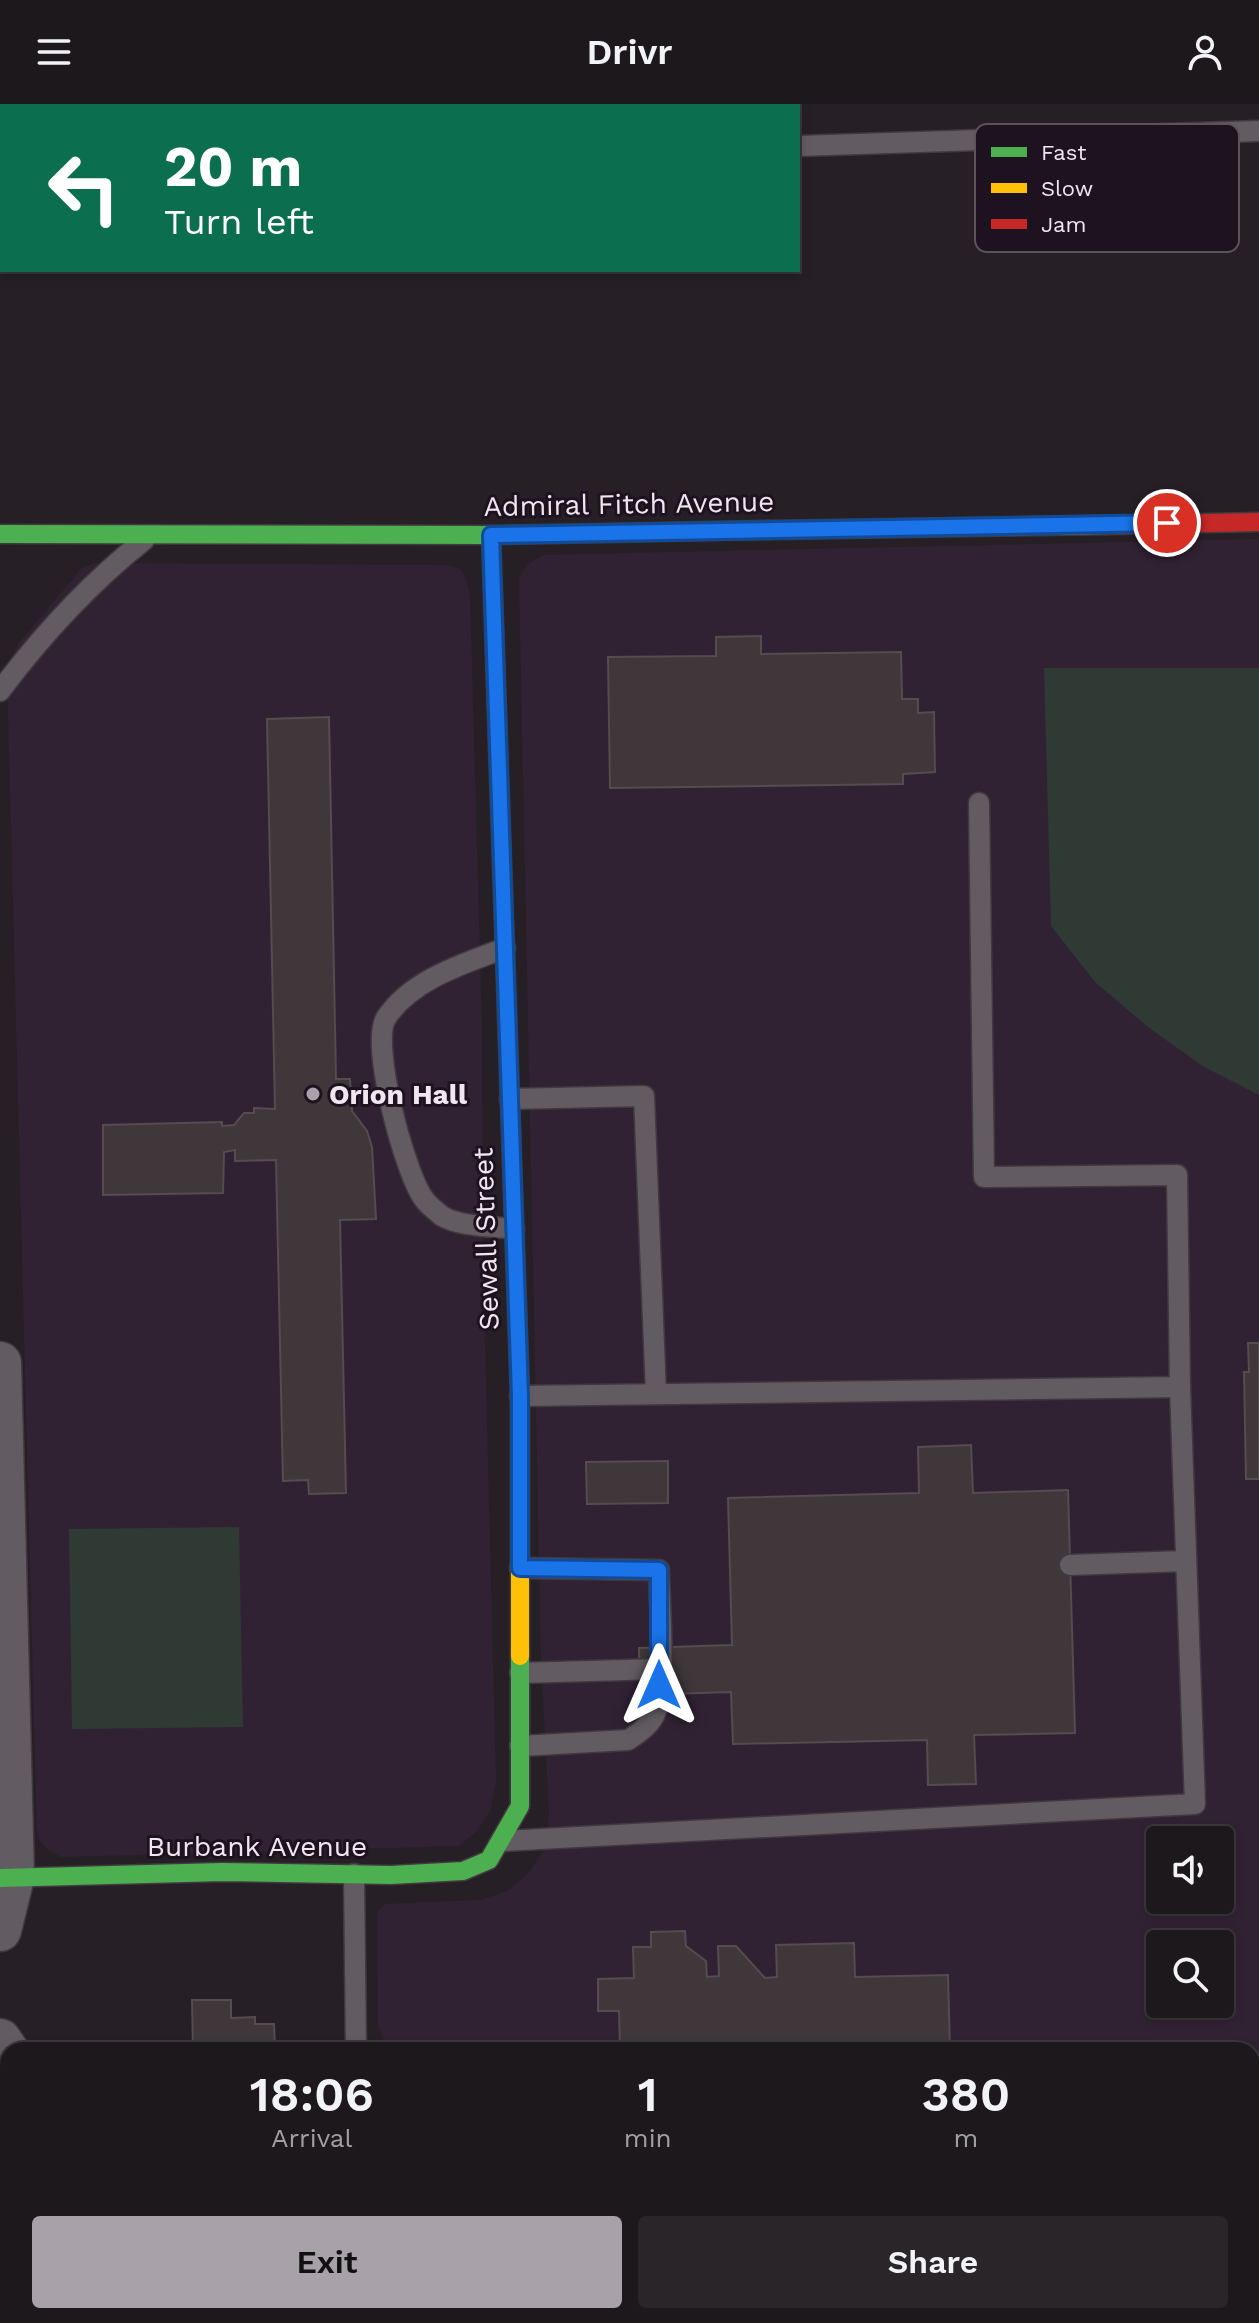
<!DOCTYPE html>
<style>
body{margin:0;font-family:"Work Sans",sans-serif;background:#292529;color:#f1f3f6;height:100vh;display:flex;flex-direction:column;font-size:30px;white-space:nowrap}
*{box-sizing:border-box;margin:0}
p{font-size:26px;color:#a0a0a3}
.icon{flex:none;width:44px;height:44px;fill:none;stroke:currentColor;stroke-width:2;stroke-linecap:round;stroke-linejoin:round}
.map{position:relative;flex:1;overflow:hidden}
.side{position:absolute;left:0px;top:1938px;width:1260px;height:282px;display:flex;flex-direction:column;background:#1c181c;border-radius:24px 24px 0 0;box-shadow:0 4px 12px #0003,0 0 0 2px #3a373b}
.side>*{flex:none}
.hud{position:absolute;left:0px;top:0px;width:800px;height:168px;box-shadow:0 4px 12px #0003,0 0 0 2px #3a373b;background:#0b6e4f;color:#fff;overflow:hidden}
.tools{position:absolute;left:1146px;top:1722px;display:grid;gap:16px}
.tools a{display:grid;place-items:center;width:88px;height:88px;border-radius:8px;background:#1c181c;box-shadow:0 4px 12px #0003,0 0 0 2px #3a373b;font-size:40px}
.pin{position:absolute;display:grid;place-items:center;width:68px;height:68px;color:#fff;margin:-34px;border:4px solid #fff;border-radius:50%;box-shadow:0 2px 8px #0007}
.me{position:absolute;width:88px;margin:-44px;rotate:0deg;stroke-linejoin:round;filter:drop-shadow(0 0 6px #0008)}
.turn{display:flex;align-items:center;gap:28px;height:168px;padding:0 32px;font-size:36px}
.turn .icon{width:104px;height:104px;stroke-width:2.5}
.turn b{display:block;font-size:56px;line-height:68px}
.eta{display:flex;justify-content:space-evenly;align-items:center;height:136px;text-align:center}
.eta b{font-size:48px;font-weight:600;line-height:56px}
.primary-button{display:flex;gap:16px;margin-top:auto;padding:16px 32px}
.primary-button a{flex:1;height:92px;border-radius:8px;background:#a9a1a9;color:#111;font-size:32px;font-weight:600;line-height:92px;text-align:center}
.primary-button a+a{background:#292529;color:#f1f3f6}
header{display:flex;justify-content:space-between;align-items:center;height:104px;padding:0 32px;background:#1c181c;font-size:36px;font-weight:600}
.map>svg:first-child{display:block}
.built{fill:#312233;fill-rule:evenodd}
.green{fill:#2e3a33}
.building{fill:#3f373a;stroke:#544d4f;stroke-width:2}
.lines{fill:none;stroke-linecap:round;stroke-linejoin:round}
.lane-casing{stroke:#403a40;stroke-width:23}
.street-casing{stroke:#403a40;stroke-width:45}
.fast-casing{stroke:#403a40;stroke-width:21}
.slow-casing{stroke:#403a40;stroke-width:21}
.jam-casing{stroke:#403a40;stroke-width:21}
.lane{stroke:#625c62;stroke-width:20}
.street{stroke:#625c62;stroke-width:42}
.fast{stroke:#4caf50;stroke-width:18}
.slow{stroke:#ffc107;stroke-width:18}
.jam{stroke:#c62828;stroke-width:18}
.route-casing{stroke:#114b97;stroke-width:20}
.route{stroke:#1a73e8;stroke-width:14}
.poi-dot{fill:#a9a1a9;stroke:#1f1220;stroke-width:3}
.labels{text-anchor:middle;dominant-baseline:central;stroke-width:6;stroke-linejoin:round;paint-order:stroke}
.street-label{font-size:28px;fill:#efe6f0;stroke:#1f1220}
.poi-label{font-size:28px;font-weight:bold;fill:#efe6f0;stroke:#1f1220;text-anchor:start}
.key{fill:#1f1220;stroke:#5d525e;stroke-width:2}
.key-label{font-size:22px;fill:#efe6f0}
</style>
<header><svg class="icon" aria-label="menu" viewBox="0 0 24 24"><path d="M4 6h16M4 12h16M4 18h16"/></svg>Drivr<svg class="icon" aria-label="person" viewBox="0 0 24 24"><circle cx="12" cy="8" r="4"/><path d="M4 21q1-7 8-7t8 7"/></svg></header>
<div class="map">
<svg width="1259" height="2219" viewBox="0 0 1259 2219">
<rect width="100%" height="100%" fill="#262026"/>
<g class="built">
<path d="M 1259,435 L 1259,2067 L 1252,2069 L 1252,1946 L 387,1946 L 378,1921 L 377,1808 L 386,1800 L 480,1796 L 508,1787 L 527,1771 L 546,1743 L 549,1709 L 541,1553 L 519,474 L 528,460 L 543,451 ZM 1160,1736 L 1220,1736 L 1220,1796 L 1160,1796 ZM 1160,1840 L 1220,1840 L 1220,1900 L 1160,1900 Z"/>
<path d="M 94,459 L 448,461 L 460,465 L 466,474 L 470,492 L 482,924 L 483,1160 L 496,1678 L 490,1707 L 477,1727 L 459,1742 L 61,1753 L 48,1746 L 37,1733 L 7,566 L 18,540 L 81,465 Z"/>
</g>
<g class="green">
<path d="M 1044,564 L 1259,564 L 1259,991 L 1204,963 L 1148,923 L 1095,878 L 1051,822 Z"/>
<path d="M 239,1423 L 243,1623 L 72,1625 L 69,1425 Z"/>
</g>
<g class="building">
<path d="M 761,532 L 761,550 L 901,548 L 902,595 L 918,595 L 918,609 L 934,608 L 935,668 L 903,670 L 903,680 L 610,684 L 608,553 L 716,552 L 716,533 Z"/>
<path d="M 329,613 L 336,975 L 350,975 L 352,1007 L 367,1027 L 372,1043 L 376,1115 L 340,1116 L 346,1389 L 309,1390 L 308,1376 L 283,1377 L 276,1056 L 235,1057 L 235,1046 L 224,1048 L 223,1089 L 103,1091 L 103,1021 L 222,1018 L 222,1022 L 234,1021 L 244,1009 L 254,1009 L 254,1004 L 275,1005 L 267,615 Z"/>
<path d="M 1248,1239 L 1259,1239 L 1259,1375 L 1246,1375 L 1244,1268 L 1249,1268 Z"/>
<path d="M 971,1341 L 973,1389 L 1068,1386 L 1075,1629 L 974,1631 L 976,1680 L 928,1681 L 927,1636 L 733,1640 L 731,1588 L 640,1591 L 639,1544 L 732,1541 L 728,1394 L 919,1389 L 918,1343 Z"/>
<path d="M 668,1357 L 668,1399 L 587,1400 L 586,1358 Z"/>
<path d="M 685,1827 L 686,1842 L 706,1857 L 707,1873 L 719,1872 L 718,1842 L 736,1842 L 765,1874 L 777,1873 L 776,1841 L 854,1839 L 855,1873 L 948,1871 L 950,1946 L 643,1946 L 643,1941 L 620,1942 L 619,1907 L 598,1907 L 598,1875 L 634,1874 L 633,1843 L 651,1843 L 651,1828 Z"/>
<path d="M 192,1896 L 231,1896 L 231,1914 L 255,1913 L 255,1920 L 274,1920 L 275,1946 L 193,1946 Z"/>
<path d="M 428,2212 L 820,2212 L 816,2219 L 441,2219 Z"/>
</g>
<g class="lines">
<defs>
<g id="lane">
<path d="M 283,0 L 283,2"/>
<path d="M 798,42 L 1259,27"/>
<path d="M 0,64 L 2,64"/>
<path d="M 0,587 C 42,531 89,480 144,436"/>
<path d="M 505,844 C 463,860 412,875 386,914 C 370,940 405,1070 424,1095 C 428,1101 437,1108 442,1112 C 460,1123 493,1122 514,1125"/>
<path d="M 510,995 L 644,992 L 656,1290"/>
<path d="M 520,1292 L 1180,1283 L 1177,1071 L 984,1073 L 979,699"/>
<path d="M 1070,1461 L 1186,1457"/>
<path d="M 520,1464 L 659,1466 C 659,1497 667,1586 655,1610 C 649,1622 639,1629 628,1636 L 520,1642"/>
<path d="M 520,1569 L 660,1565"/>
<path d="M 503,1737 L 1195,1700 L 1180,1283"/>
<path d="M 354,1770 L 356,1946"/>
</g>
<g id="street">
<path d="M 0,1259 L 13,1773 L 0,1826"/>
<path d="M 0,1936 L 8,1948"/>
<path d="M 266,2212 L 277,2219"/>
</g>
<g id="fast">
<path d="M 0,430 L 491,431 L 768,426"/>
<path d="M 491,431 L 511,1028"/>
<path d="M 0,1774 L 222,1768 L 391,1771 L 463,1767 L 489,1756 L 520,1702 L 520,1552"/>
</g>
<g id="slow">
<path d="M 768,426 L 1106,421"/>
<path d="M 511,1028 L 520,1292 L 520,1552"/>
</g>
<path id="jam" d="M 1106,421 L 1259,418"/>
</defs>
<use href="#lane" class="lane-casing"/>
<use href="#street" class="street-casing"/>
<use href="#fast" class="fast-casing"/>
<use href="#slow" class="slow-casing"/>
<use href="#jam" class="jam-casing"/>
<use href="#lane" class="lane"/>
<use href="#street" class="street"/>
<use href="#fast" class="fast"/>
<use href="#slow" class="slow"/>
<use href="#jam" class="jam"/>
</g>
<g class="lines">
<defs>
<path id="route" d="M 659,1581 L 659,1466 L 520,1464 L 520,1292 L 491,431 L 1167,419"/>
</defs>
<use href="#route" class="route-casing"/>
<use href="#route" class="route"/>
</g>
<circle class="poi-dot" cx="313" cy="990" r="8"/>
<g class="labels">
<g class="street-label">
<text transform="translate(629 400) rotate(-1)">Admiral Fitch Avenue</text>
<text transform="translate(486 1135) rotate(-92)">Sewall Street</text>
<text x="257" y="1742">Burbank Avenue</text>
</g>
<g class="poi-label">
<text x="329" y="990">Orion Hall</text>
</g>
</g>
<rect x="975" y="20" width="264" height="128" rx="12" class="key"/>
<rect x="991" y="43" width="36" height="10" fill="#4caf50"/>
<rect x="991" y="79" width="36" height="10" fill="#ffc107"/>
<rect x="991" y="115" width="36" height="10" fill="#c62828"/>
<g class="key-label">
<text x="1041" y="56">Fast</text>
<text x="1041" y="92">Slow</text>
<text x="1041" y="128">Jam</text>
</g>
</svg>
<div class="tools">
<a><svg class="icon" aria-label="sound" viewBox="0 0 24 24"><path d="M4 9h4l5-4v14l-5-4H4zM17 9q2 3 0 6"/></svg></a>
<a><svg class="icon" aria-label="search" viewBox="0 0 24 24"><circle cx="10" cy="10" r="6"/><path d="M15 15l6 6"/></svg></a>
</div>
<div class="pin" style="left:1167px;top:419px;background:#d93025"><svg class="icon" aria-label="arrive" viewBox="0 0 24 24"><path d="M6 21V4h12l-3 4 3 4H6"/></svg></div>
<svg class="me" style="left:659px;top:1581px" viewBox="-20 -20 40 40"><path d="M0-17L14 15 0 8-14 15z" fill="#1a73e8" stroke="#fff" stroke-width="4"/></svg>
<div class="hud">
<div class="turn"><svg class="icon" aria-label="left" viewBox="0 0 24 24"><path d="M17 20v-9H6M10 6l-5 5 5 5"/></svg><div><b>20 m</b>Turn left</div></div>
</div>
<section class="side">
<div class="eta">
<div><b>18:06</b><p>Arrival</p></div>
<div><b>1</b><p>min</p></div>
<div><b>380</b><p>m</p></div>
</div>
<div class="primary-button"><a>Exit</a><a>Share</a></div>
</section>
</div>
